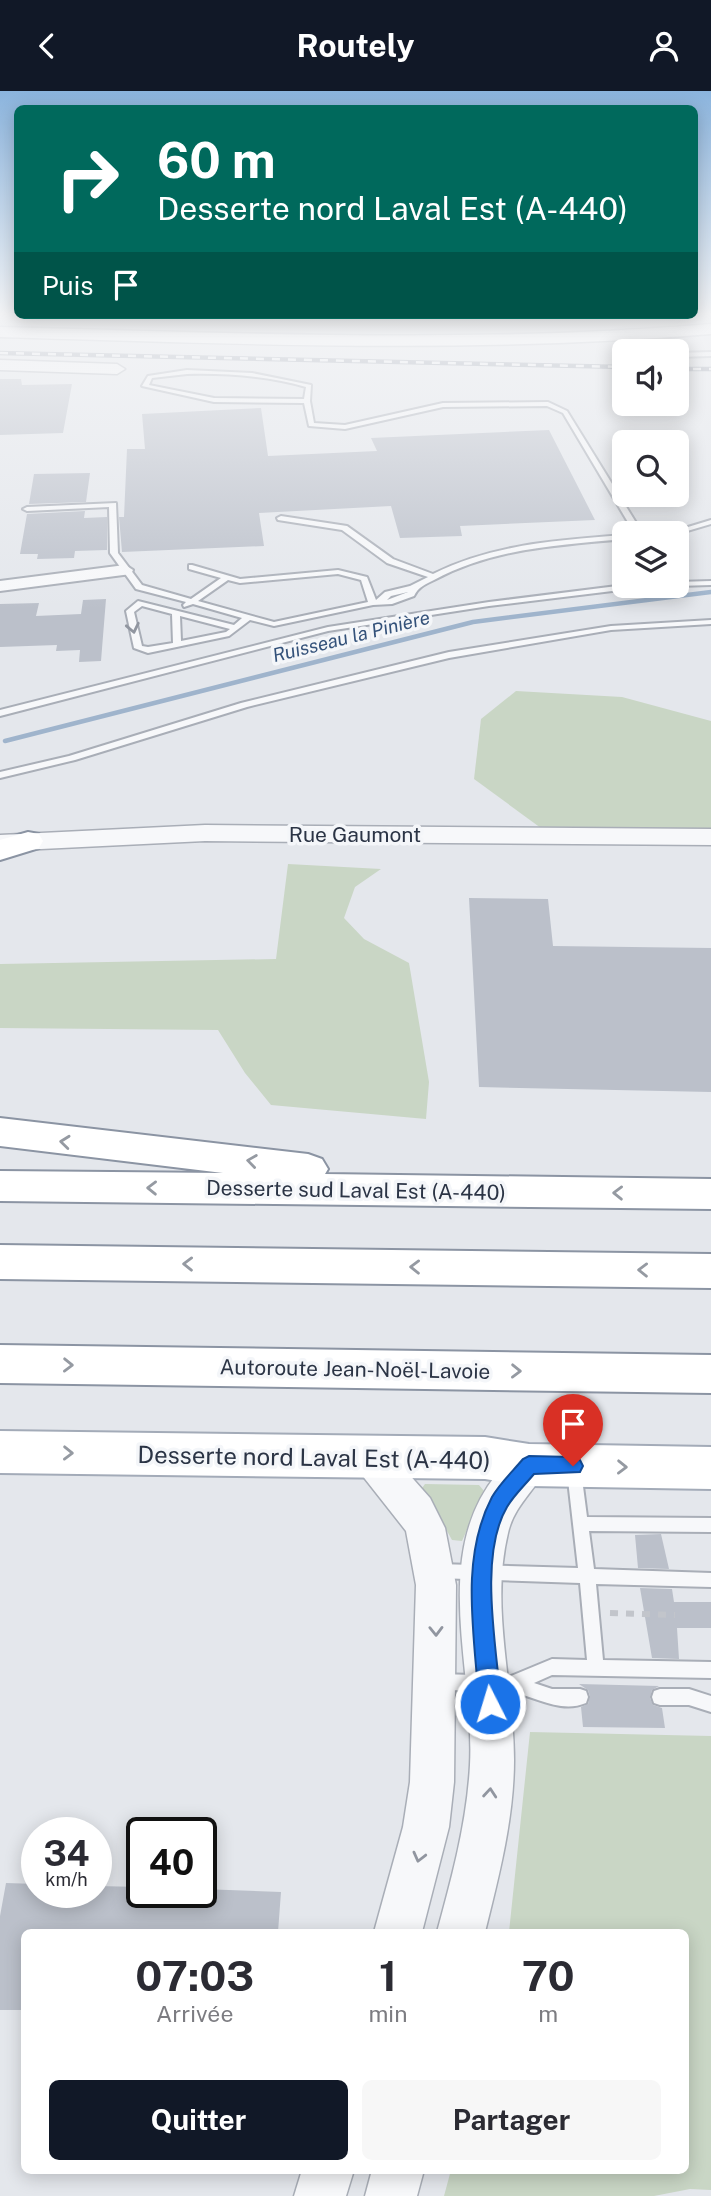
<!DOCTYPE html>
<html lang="fr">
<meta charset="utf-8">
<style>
body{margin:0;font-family:"Public Sans",sans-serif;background:#f7f7f7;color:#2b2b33;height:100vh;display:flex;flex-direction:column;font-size:26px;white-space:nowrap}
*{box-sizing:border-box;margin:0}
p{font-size:23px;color:#7c7c81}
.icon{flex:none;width:38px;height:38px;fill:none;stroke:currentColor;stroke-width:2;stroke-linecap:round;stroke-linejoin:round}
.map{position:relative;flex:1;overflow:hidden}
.side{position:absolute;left:21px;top:1838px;width:668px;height:245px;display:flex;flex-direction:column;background:#fff;border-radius:10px;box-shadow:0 4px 18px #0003}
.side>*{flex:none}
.banner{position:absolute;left:14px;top:14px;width:684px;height:214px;border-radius:10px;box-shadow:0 4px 18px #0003;background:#00695c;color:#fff;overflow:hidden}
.tools{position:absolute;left:612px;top:248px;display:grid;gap:14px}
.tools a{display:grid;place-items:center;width:77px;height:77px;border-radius:10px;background:#fff;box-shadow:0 4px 18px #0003;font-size:35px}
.speed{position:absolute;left:21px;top:1726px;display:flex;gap:14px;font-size:35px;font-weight:700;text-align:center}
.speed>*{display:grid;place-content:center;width:91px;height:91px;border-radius:50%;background:#fff;box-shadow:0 4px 18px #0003;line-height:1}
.speed small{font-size:18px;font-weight:400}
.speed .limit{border:4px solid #111;border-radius:10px;background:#fff;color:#111}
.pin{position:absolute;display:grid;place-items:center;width:60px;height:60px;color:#fff;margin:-72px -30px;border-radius:50% 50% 50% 0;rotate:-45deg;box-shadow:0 0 7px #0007}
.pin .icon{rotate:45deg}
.me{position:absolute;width:77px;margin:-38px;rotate:355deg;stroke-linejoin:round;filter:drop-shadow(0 0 5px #0008)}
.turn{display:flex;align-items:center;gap:24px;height:147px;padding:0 28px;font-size:32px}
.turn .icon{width:91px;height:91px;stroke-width:2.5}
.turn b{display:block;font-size:49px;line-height:60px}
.then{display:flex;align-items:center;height:66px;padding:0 28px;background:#0003;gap:14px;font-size:26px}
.eta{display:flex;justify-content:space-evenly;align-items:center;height:119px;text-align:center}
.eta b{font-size:42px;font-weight:700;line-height:49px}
.primary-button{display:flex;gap:14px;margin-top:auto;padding:14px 28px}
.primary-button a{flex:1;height:80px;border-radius:10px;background:#111827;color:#fff;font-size:28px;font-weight:700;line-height:80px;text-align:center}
.primary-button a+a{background:#f7f7f7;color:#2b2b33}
header{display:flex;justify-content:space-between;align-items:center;height:91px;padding:0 28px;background:#111827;color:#fff;font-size:32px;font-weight:700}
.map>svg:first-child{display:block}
.green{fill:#c9d6c5}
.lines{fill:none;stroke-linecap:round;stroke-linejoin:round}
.stream{stroke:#9fb4cc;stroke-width:4.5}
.building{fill:#bbc0ca}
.service-casing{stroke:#a9aeb7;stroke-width:4}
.minor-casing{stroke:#a9aeb7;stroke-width:4}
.tertiary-casing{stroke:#a9aeb7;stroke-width:3}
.secondary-casing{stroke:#a9aeb7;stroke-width:3}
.primary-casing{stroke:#a3abb8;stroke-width:4}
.trunk-casing{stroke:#8b94a3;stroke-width:4}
.motorway-casing{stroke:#8b94a3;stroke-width:4}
.path{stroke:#c2c5cb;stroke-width:6;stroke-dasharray:8 8;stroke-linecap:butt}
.service{fill:#f7f8fa;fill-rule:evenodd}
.minor{fill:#f7f8fa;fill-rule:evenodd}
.tertiary{fill:#f7f8fa;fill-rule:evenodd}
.secondary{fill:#fff;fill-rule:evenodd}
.primary{fill:#fff;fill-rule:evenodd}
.trunk{fill:#fff;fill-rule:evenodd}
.motorway{fill:#fff;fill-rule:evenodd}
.rail-casing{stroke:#7d8696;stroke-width:4.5}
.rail{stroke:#f4f6f9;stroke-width:2.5;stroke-dasharray:8;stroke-linecap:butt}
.oneway{stroke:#9196a0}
.oneway2{stroke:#959aa2}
.route{fill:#1a73e8;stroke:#114b97;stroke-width:2}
.labels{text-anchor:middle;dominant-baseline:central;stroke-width:7;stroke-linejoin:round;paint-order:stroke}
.far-water-label{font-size:19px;font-style:italic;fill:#34527a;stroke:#f4f6f9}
.street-label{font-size:21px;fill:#2b3445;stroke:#f4f6f9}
.near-street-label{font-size:24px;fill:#2b3445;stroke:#f4f6f9}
</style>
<header><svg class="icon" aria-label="back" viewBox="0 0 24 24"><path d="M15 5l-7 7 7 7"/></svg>Routely<svg class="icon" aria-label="person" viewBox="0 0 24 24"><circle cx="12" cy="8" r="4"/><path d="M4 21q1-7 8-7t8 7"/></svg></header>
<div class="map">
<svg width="711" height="2105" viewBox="0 0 711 2105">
<rect width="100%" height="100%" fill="#e4e7ec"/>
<g class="green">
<path d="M 516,600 L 622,606 L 711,630 L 711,739 L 545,740 L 474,688 L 481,628 Z"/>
<path d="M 288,773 L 381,778 L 355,796 L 344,827 L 364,848 L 409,872 L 429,991 L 426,1028 L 271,1014 L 245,982 L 218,939 L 0,937 L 0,873 L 276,868 Z"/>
<path d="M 425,1393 L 479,1394 L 484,1400 L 462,1450 L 452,1449 L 432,1413 L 420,1400 Z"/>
<path d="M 530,1641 L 711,1645 L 711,2099 L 690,2098 L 654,2105 L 444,2105 L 451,2079 L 686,2079 L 686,1841 L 509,1841 Z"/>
</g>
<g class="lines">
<path class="stream" d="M 5,650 L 473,531 L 711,501"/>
</g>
<g class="building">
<path d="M 0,288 L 21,288 L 22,294 L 72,293 L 63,342 L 0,344 Z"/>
<path d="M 261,317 L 268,365 L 377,360 L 371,347 L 549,339 L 595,429 L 460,435 L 462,445 L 400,447 L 391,415 L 259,422 L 264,455 L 122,461 L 119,426 L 124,426 L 127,358 L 145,358 L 142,323 Z"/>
<path d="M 90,382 L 86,411 L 29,413 L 34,383 Z"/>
<path d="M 85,420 L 84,427 L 107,426 L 107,459 L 75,460 L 74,467 L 37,468 L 38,463 L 20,463 L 27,423 Z"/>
<path d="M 106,508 L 101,570 L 79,571 L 80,559 L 56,560 L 57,554 L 0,556 L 0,513 L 39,512 L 36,525 L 81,523 L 83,509 Z"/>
<path d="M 469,807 L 548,808 L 553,855 L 711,857 L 711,1001 L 479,996 Z"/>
<path d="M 661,1443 L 669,1478 L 638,1477 L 635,1444 Z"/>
<path d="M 640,1497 L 672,1498 L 674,1511 L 711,1511 L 711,1537 L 677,1537 L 679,1568 L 652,1567 Z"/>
<path d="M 579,1593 L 659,1595 L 652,1599 L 650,1607 L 653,1614 L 662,1617 L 665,1637 L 583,1636 L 581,1616 L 588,1613 L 590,1605 L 588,1599 Z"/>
<path d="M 6,1792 L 37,1793 L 37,1801 L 96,1801 L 96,1795 L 142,1796 L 142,1801 L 201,1798 L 281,1801 L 278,1841 L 24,1841 L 24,1919 L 0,1919 L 0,1825 Z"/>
</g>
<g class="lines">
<defs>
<g id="service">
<path d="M 623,244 L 625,245 L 643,261 L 636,261 L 621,247 Z"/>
<path d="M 711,261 L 711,265 L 677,266 L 677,262 Z"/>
<path d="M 187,279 L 252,282 L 311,294 L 310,310 L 314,332 L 345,334 L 443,312 L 548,311 L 567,320 L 643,443 L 635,443 L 563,322 L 547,315 L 443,316 L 345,338 L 309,335 L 304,312 L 214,311 L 142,295 L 148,285 ZM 187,283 C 227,282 267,285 306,296 L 304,308 L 214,307 L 149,294 L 152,287 Z"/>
<path d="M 116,412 L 118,462 L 142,494 L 191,508 L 221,487 L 189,478 L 189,474 L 192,474 L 240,488 L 338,479 L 367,486 L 376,509 L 385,501 L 410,495 L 428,486 L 387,472 L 342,439 L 278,429 L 277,427 L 281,425 L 347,435 L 393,468 L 433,483 C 493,453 559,449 625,444 L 625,448 C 560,454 493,457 434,489 C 426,493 418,496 414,505 L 392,513 L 373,514 L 274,535 L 250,529 L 229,545 L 148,562 L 134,557 L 126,520 L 138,510 L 234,534 L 242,527 L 193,513 L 184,516 L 183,514 L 186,511 L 136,498 L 110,462 L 109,416 L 27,420 L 23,418 L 27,416 ZM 338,483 L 361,489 L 368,511 L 274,531 L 198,510 L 228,489 L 240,492 ZM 408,501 L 387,509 L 391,505 ZM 142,515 L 172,523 L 173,552 L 148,556 L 142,555 L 134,521 ZM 180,525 L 230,538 L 226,541 L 181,550 Z"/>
<path d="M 711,429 L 711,433 L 677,443 L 665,443 Z"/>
<path d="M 711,490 L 711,494 L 677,495 L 677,491 Z"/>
<path d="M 625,494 L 641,495 L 637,497 L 489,515 L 328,540 L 0,625 L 0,619 L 328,536 L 489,511 Z"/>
<path d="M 711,529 L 711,533 L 611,539 L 449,567 L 247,616 L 75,669 L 0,687 L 0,681 L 69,665 L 241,612 L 449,561 L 611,535 Z"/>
<path d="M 574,1373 L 579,1375 L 581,1380 L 587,1426 L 711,1427 L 711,1441 L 589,1440 L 594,1478 L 711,1482 L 711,1496 L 596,1493 L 603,1569 L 711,1571 L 711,1587 L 552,1584 L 534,1592 L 552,1598 L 580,1598 L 586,1600 L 588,1606 L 586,1612 C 560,1623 536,1605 510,1601 C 487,1598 462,1600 438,1599 L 432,1597 L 430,1591 L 432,1585 L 438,1583 L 511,1585 L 552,1568 L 587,1569 L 580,1492 L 437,1487 L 431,1485 L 429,1480 L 431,1475 L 437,1473 L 578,1477 L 567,1380 L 569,1375 Z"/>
<path d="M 660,1598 L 689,1598 L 711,1605 L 711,1621 L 689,1614 L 660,1614 L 654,1612 L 652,1606 L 654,1600 Z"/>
</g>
<path id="minor" d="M 125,474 L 133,479 L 131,483 L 0,500 L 0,490 Z"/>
<g id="tertiary">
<path d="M 0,269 L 117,273 L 125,278 L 117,283 L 0,279 Z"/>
<path d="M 205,734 L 711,738 L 711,754 L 205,750 L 0,760 L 0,744 Z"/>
<path d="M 371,1350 L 384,1355 L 430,1407 L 445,1437 L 456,1494 L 454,1691 L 449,1736 L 422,1841 L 374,1841 L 403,1736 L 410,1691 L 416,1494 L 406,1440 L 358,1379 L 352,1367 L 358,1355 Z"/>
<path d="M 529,1357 L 542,1362 L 548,1374 C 537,1398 514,1414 508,1442 C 490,1517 514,1593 514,1669 C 514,1727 499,1785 485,1841 L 437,1841 C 452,1786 467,1731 470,1674 C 475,1581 430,1464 497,1383 C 507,1371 514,1362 529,1357 Z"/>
<path d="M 302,2079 L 354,2079 L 346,2105 L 294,2105 Z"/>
<path d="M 372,2079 L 424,2079 L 417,2105 L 365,2105 Z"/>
</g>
<path id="secondary" d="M 711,233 L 711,243 C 474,263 238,253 0,246 L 0,236 C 238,242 474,253 711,233 Z"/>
<path id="primary" d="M 0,1340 L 485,1346 L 529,1353 L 711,1356 L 711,1398 L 529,1395 L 485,1388 L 0,1382 Z"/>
<g id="trunk">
<path d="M 28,741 L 39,743 L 43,750 L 39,757 L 0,769 L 0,749 Z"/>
<path d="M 0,1027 L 308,1063 L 322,1068 L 328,1078 L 325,1083 L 711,1088 L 711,1118 L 0,1110 L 0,1080 L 223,1082 L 0,1055 Z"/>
</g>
<g id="motorway">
<path d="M 0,1154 L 711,1163 L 711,1197 L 0,1188 Z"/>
<path d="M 0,1254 L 711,1264 L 711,1302 L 0,1292 Z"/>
</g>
</defs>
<use href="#service" class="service-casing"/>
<use href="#minor" class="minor-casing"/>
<use href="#tertiary" class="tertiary-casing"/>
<use href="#secondary" class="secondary-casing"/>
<use href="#primary" class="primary-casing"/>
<use href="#trunk" class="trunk-casing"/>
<use href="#motorway" class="motorway-casing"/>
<path class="path" d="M 610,1522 L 675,1524"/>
<use href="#service" class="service"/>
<use href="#minor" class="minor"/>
<use href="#tertiary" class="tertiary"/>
<use href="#secondary" class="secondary"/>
<use href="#primary" class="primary"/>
<use href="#trunk" class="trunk"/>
<use href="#motorway" class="motorway"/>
<defs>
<g id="rail">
<path d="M 0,262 L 625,276"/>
<path d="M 677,278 L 711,278"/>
</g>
</defs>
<use href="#rail" class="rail-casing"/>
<use href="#rail" class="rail"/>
</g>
<defs><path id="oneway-chevron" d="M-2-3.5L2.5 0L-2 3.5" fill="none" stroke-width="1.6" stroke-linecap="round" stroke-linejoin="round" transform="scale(1.75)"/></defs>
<g class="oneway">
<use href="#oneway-chevron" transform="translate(133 537) rotate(78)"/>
<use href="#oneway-chevron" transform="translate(436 1540) rotate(89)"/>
<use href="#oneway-chevron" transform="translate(490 1702) rotate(-85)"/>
<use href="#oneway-chevron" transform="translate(419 1766) rotate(104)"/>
</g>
<g class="oneway2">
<use href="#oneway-chevron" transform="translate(65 1051) rotate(-174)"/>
<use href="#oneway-chevron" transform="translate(252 1070) rotate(-172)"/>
<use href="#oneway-chevron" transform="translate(152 1097) rotate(-179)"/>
<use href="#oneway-chevron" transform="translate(618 1102) rotate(-179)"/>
<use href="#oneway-chevron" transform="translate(188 1173) rotate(-179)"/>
<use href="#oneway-chevron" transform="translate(415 1176) rotate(-179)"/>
<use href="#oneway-chevron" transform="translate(643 1179) rotate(-179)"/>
<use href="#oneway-chevron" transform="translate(68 1274) rotate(1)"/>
<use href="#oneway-chevron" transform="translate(516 1280) rotate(1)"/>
<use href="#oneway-chevron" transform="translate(68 1362) rotate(1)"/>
<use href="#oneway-chevron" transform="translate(622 1376) rotate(1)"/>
</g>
<linearGradient id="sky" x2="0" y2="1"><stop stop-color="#8bb4dd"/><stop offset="0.43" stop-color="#f3f4f6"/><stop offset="1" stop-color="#f3f4f6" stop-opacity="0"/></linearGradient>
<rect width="711" height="518" fill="url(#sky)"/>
<path class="route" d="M 529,1365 L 573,1366 L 580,1369 L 583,1375 L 580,1381 L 534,1383 C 525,1394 514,1404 507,1416 C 478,1465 497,1558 501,1613 L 498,1621 L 490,1624 L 482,1621 L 479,1613 C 475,1545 459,1469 492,1406 C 500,1392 513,1380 523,1368 Z"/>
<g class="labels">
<g class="far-water-label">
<text transform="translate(351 545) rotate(-14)">Ruisseau la Pinière</text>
</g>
<g class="street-label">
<text x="355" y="743">Rue Gaumont</text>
<text transform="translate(356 1099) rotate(1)">Desserte sud Laval Est (A-440)</text>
<text transform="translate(355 1278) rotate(1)">Autoroute Jean-Noël-Lavoie</text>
</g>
<g class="near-street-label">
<text transform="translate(314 1366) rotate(1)">Desserte nord Laval Est (A-440)</text>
</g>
</g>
</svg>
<div class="tools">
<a><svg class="icon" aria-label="sound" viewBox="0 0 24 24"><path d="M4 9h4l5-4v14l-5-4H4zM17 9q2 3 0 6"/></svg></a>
<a><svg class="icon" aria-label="search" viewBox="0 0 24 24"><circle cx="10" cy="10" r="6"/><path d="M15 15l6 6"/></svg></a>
<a><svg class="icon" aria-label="layers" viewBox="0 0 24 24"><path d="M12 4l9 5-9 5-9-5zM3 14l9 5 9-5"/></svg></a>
</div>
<div class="speed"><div>34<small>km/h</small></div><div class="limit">40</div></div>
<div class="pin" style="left:573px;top:1375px;background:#d93025"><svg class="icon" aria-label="arrive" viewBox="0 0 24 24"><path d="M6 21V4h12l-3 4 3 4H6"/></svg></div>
<svg class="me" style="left:490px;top:1613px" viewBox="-20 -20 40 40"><circle r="17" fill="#1a73e8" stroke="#fff" stroke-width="3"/><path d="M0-11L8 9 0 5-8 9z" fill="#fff"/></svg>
<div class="banner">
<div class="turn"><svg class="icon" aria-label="right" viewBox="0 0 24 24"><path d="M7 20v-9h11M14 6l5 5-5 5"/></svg><div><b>60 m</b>Desserte nord Laval Est (A-440)</div></div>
<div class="then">Puis<svg class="icon" aria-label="arrive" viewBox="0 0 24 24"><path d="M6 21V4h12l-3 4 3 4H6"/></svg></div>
</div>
<section class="side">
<div class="eta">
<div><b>07:03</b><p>Arrivée</p></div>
<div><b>1</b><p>min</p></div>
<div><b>70</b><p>m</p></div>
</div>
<div class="primary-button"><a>Quitter</a><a>Partager</a></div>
</section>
</div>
